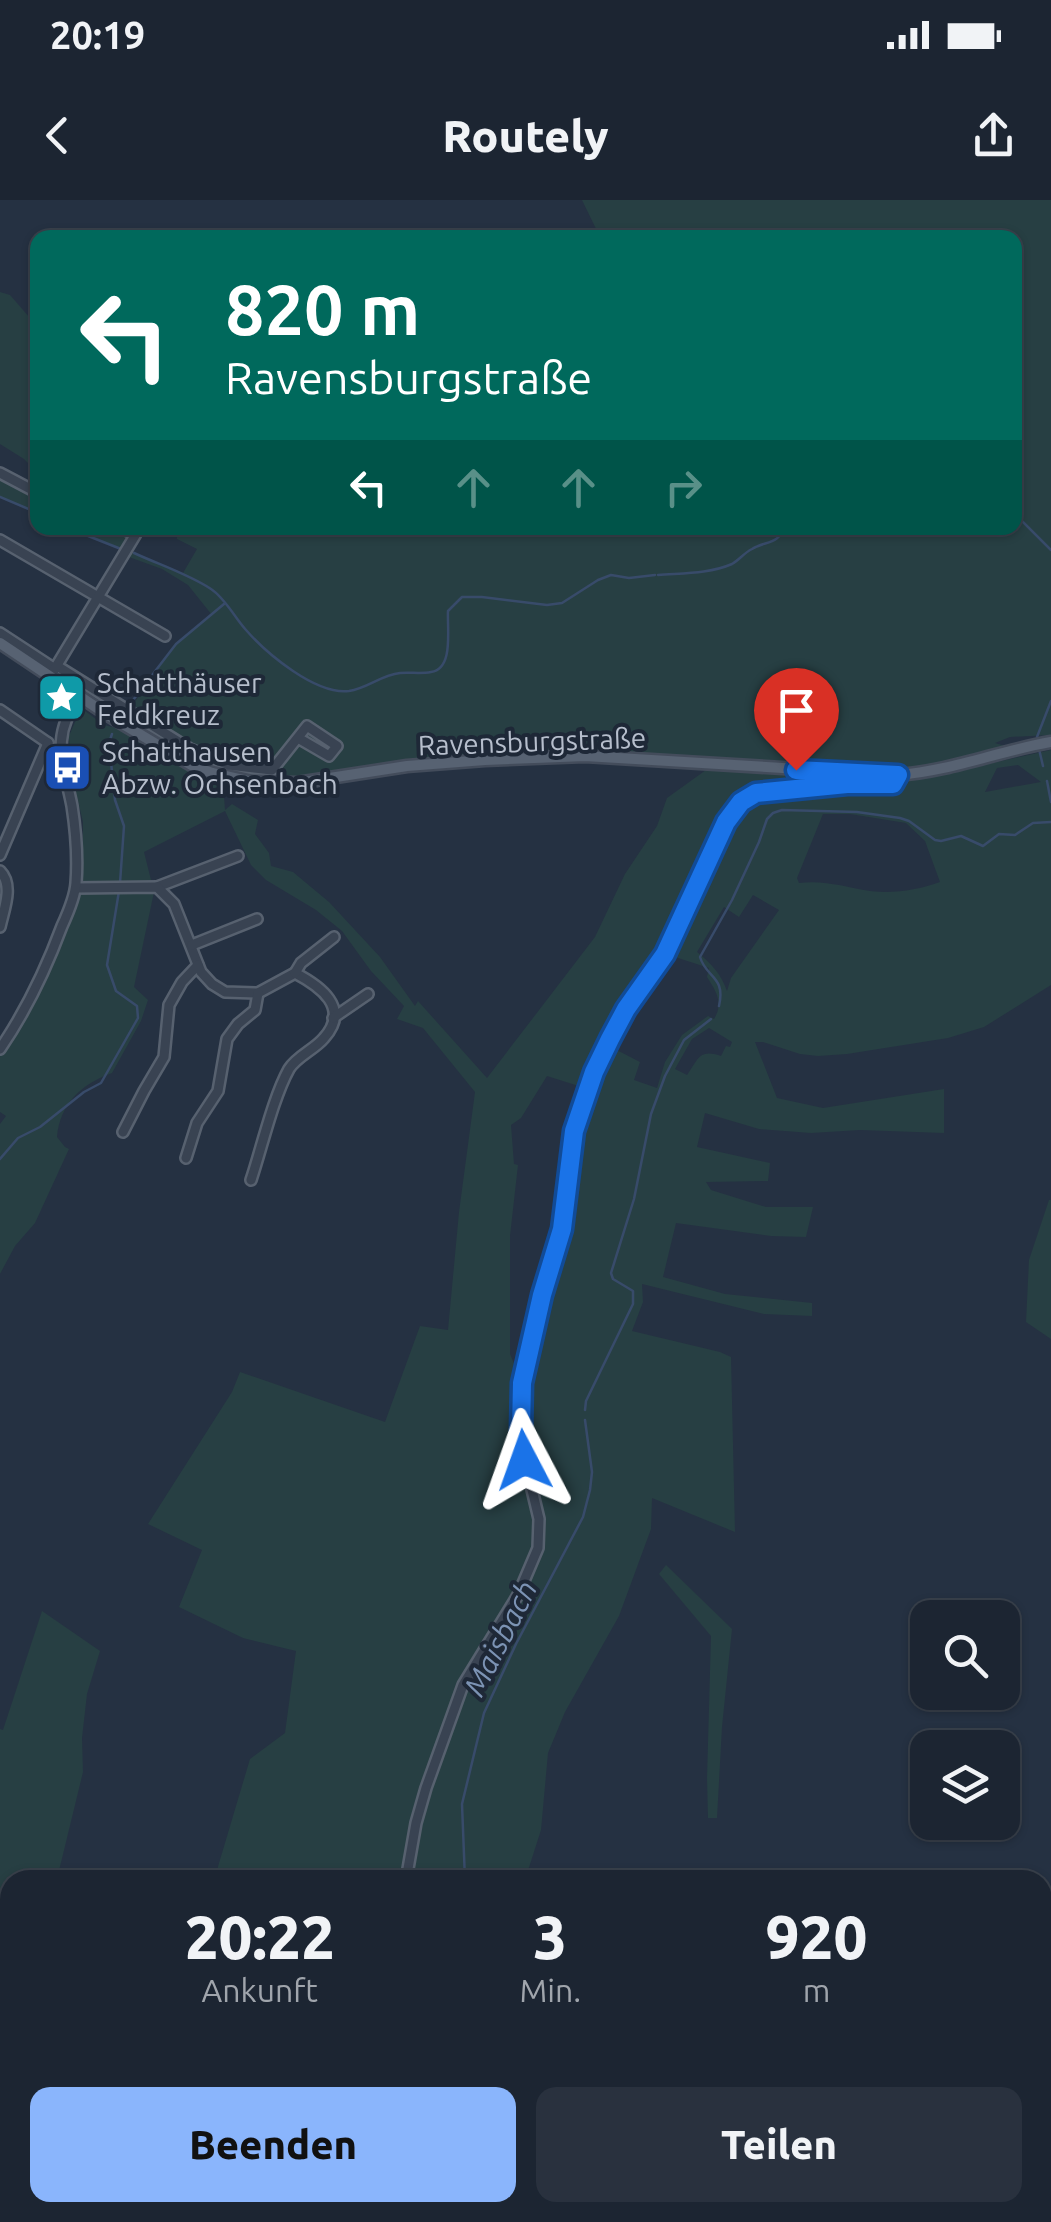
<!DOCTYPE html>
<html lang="de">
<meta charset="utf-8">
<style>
body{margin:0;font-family:Ubuntu,sans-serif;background:#29313e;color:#f1f3f6;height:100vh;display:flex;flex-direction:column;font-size:38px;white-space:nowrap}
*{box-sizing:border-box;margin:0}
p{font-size:32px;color:#a0a5ac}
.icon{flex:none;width:55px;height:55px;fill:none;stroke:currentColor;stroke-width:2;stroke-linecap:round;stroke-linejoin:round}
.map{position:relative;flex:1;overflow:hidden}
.details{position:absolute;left:0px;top:1670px;width:1052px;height:352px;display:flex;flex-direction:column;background:#1c2532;border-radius:30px 30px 0 0;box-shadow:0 2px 8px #0004,0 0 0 2px #3a424d}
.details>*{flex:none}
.hud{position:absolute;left:30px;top:30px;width:992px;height:305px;border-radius:20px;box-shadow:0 2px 8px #0004,0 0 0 2px #3a424d;background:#00695c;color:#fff;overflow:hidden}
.controls{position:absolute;left:910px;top:1400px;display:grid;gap:20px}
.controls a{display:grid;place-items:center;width:110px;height:110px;border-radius:20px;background:#1c2532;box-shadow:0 2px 8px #0004,0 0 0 2px #3a424d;font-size:50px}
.pin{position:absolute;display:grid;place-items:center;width:85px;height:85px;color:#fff;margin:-102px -42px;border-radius:50% 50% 50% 0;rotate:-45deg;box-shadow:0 0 10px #0007}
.pin .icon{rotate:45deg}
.me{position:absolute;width:110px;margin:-55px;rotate:356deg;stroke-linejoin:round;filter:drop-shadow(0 0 8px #0008)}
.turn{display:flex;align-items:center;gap:35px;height:210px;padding:0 30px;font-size:45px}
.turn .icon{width:130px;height:130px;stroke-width:2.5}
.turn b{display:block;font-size:70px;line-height:85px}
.lanes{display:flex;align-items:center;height:95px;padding:0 30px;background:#0003;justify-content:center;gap:50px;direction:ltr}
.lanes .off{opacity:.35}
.eta{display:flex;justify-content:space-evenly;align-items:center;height:170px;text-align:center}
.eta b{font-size:60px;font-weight:800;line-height:70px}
.action{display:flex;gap:20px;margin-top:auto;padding:20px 30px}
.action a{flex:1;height:115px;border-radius:20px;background:#8ab5fc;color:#111;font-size:40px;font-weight:800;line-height:115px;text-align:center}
.action a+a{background:#29313e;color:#f1f3f6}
.status{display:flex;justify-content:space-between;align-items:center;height:70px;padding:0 50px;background:#1c2532;direction:ltr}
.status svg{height:28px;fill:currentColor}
header{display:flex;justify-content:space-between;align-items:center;height:130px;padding:0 30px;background:#1c2532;font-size:45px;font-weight:800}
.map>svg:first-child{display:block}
.green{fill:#273f43;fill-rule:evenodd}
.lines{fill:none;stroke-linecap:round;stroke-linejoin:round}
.stream{stroke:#384b6a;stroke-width:2.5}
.minor-casing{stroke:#57616f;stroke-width:14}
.major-casing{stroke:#434c5b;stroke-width:15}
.minor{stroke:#394352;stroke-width:9}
.major{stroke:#576272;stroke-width:10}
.route-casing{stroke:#114b97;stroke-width:25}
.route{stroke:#1a73e8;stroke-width:18}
.labels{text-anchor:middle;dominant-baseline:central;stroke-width:8;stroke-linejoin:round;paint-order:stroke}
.poi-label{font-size:28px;fill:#b6becc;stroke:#1e2837;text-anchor:start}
.street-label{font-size:28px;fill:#b6becc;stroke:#1e2837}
.water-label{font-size:30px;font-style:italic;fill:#7c93b4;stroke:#1e2837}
</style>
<div class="status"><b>20:19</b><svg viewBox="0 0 49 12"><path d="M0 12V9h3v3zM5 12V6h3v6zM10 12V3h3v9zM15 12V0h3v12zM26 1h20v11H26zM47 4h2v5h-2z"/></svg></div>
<header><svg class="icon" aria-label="back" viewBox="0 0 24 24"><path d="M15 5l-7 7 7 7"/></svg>Routely<svg class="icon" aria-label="share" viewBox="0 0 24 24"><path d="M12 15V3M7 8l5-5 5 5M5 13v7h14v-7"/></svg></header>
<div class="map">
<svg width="1051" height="2022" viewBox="0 0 1051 2022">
<rect width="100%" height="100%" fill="#253142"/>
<g class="green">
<path d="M 582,0 L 1051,0 L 1051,535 L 1010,537 L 995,543 L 1005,546 L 904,571 L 652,554 L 496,553 L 390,564 L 295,578 L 261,577 L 222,571 L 185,555 L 123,519 L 175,444 L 212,415 L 188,385 L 162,369 L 129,357 L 122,350 L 71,328 L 111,328 L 135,340 L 132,352 L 183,373 L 197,349 L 177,339 L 177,328 L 1015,328 L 1015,38 L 600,37 Z"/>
<path d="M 0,92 L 10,95 L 30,118 L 37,118 L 37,272 L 24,259 L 0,244 Z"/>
<path d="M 0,278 L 37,296 L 37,313 L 0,297 Z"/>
<path d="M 81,508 L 104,525 L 117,528 L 155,552 L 223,583 L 225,610 L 232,604 L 258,620 L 255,634 L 269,653 L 271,666 L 293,672 L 329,702 L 380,757 L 415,806 L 418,801 L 487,878 L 595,737 L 625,674 L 657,626 L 667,598 L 706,570 L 817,574 L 799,584 L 760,591 L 767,597 L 769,593 L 867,586 L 895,590 L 901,588 L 908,578 L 939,575 L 1051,550 L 1051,785 L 984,827 L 948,838 L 847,854 L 818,856 L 800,854 L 763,842 L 755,842 L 777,898 L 823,908 L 944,889 L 944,933 L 860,930 L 811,933 L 759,929 L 705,913 L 697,947 L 770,963 L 768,981 L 706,982 L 711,990 L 766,1007 L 813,1007 L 806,1037 L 771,1036 L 676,1023 L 663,1077 L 725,1094 L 812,1103 L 812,1116 L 764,1114 L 642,1084 L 643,1102 L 632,1131 L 720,1152 L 731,1157 L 735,1332 L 652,1298 L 651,1329 L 619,1416 L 565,1512 L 548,1553 L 541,1630 L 525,1680 L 409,1680 C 419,1612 439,1541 469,1479 C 490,1435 517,1393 541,1350 C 546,1307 525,1274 522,1232 C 520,1206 526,1179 533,1153 C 553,1052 566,941 609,846 L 640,862 L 634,880 L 657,888 L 665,862 L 682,835 L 708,816 L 714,819 C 724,803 716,791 707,777 L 709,768 L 675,757 L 670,752 L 732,615 L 726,612 L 660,753 L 609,834 L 585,888 L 547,876 L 521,918 L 511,925 L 514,964 L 518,965 L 510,1036 L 510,1154 L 518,1173 L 520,1255 L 537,1316 L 537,1339 L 530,1363 L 458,1488 L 432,1557 L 402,1680 L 214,1680 L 250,1559 L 285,1533 L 296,1451 L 243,1438 L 179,1407 L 202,1350 L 148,1324 L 232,1192 L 240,1172 L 385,1222 L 420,1126 L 448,1130 L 459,1012 L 475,892 L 423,828 L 397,819 L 404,806 L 371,771 L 342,731 L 316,710 L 266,680 L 251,665 L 225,611 L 144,652 L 154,692 L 134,787 L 148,800 L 141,821 L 112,873 C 81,884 60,904 57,937 L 65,947 L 69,949 L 35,1023 L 15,1046 L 0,1074 L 0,924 L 6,916 L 0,912 L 0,855 L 79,692 L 82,692 L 83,622 L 70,567 L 69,536 ZM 1018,565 L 1041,582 L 985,592 L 997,568 ZM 823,614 L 850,614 L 906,623 L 925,641 L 940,682 C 917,690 894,694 870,691 C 844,687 826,680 799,683 L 797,678 ZM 753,695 L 779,710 L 731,778 L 727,791 C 721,774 712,764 697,752 L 724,707 L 739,717 ZM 709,828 L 732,842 L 730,847 L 726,846 L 721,856 C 699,849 699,858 687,875 L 675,869 L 692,839 Z"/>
<path d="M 1049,1000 L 1051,1000 L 1051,1139 L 1026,1122 L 1029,1060 Z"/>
<path d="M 666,1365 L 732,1429 L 722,1527 L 717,1618 L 708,1618 L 707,1578 L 711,1436 L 659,1374 Z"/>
<path d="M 42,1411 L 100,1451 L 87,1494 L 82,1538 L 83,1572 L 57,1679 L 10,1680 L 10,1792 L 4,1788 L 0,1794 L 0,1529 L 3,1530 Z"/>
<path d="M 1043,1709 L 1051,1717 L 1051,1937 L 1042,1930 Z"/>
<path d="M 10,2001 L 10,2012 L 125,2013 L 114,2022 L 0,2022 L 0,2014 Z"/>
<path d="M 357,2013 L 527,2013 L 527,2022 L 361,2022 Z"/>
</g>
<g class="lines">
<g class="stream">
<path d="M 0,297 L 38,313"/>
<path d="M 1015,314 L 1051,350"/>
<path d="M 68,328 L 121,349"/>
<path d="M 134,353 C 160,365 188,374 211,389 C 225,398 235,418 246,430 C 267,454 316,495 349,491 C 368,488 381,475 400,473 C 410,472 421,474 431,472 C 454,469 447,429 448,411 L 462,397 L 482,397 L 547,405 L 562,403 L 598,380 L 611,375 L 629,378 L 655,375"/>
<path d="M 658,375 C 682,373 709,374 732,364 C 739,360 744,353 752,349 C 765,341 779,344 784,328"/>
<path d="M 130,504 L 176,444 L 224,404"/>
<path d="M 112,534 L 109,543 L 115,600 L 124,626 L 120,683"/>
<path d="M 1037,537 L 1051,501"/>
<path d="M 1039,549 L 1043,566"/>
<path d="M 1047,581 L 1051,602"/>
<path d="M 719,806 C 726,776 706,778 700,757 L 732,700 L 759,642 L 767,619 L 773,613 L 782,610 L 857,612 L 900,618 L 909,621 L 935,640 L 941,641 L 961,636 L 983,646 L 999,634 L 1015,635 L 1033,623 L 1051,622"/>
<path d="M 0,959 L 18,938 L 40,927 L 84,892 L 101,883 L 138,818 L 137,806 L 116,791 L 107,765 L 119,691"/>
<path d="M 585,1210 L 586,1201 L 633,1104 L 633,1091 L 613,1079 L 611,1073 L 634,999 L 651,914 L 665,876 L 684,840 L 711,819"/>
<path d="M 465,1680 L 462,1604 L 484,1513 L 516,1444 L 583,1317 L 590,1290 L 592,1272 L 585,1220"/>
<path d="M 204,2022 L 214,2012"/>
<path d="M 380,2022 L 383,2012"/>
</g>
<defs>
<g id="minor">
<path d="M 0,273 L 38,293"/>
<path d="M 0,340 L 165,436"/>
<path d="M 0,433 L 55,469"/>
<path d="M 57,466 L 190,549 L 229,565 L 272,570 L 307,526 L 337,546 L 329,556 L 298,538"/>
<path d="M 54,470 L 136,334 L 119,328"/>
<path d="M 0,510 L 48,543"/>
<path d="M 0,655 L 48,543"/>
<path d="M 0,671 C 14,685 4,709 0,727"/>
<path d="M 157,687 L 238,656"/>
<path d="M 76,688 L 157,687 L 174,704 L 201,772 L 212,784 L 225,792 L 258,793 L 295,773 C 320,786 351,808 324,838 C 314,850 297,856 289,869 C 273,898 262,947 251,980"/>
<path d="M 192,745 L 257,719"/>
<path d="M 295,773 L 301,763 L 334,737"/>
<path d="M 333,818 L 368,794"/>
<path d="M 0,849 C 26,811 46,769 62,726 C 68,713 75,697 76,683 C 78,657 76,632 72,606 C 64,564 49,536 80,497"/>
<path d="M 123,932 L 144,891 L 164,857 L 169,805 L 182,782 L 198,765"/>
<path d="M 186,958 L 197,923 L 218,891 L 227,839 L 238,824 L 255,810 L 258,793"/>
<path d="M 406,1680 L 416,1623 L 426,1588 L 463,1485 L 518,1395 L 538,1348 L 539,1319 L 523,1252 L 520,1192 L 540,1106 L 562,1029 L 572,939 L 595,873 L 626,809 L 665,753 L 723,628 L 741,602 L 751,595 L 766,591 L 847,584 L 893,584 L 898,575"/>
<path d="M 356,2012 L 359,2022"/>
</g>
<path id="major" d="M 0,443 L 106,514 L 193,566 L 212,573 L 252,582 L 297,583 L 407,566 L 485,560 L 585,556 L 898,575 C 951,571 999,551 1051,542"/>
</defs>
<use href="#minor" class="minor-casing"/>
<use href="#major" class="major-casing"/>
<use href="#minor" class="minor"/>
<use href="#major" class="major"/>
</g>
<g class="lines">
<defs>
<path id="route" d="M 524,1260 L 521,1230 L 522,1183 L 542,1095 L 562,1029 L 574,931 L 594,872 L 610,839 L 626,809 L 665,754 L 726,622 L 741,602 L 756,593 L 847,584 L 893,584 L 898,575 L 796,570"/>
</defs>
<use href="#route" class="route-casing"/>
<use href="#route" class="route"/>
</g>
<defs>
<symbol id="sight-square" viewBox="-11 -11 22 22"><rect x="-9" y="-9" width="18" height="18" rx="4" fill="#0f9aa8" stroke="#1e2837"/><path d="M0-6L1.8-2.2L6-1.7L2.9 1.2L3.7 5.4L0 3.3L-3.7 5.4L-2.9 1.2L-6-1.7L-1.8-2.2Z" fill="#fff"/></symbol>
<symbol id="bus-square" viewBox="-11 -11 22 22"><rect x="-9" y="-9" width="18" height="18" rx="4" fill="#1a4fb4" stroke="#1e2837"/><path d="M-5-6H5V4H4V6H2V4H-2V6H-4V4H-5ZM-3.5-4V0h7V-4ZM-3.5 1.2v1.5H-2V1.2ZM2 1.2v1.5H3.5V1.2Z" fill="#fff"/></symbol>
</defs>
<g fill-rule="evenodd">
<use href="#sight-square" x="34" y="470" width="55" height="55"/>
<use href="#bus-square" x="40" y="540" width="55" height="55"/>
</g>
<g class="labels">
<g class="poi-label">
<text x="97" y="482">Schatthäuser<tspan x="97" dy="32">Feldkreuz</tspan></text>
<text x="102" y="551">Schatthausen<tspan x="102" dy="32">Abzw. Ochsenbach</tspan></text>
</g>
<g class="street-label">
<text transform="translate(532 541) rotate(-2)">Ravensburgstraße</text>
</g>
<g class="water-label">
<text transform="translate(500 1438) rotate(-63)">Maisbach</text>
</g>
</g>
</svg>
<div class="controls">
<a><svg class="icon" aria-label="search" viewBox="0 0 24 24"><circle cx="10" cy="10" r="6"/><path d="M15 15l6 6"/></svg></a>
<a><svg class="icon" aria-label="layers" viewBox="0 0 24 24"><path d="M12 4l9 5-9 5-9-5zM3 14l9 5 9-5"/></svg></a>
</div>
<div class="pin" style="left:796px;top:570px;background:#d93025"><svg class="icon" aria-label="arrive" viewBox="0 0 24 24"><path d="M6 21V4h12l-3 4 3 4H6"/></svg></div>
<svg class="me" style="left:524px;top:1260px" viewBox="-20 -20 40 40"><path d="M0-17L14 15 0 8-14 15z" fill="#1a73e8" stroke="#fff" stroke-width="4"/></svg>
<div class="hud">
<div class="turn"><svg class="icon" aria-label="left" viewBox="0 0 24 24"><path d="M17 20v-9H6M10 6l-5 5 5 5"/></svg><div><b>820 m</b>Ravensburgstraße</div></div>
<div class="lanes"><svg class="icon" aria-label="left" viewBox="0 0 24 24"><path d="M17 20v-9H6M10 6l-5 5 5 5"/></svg><svg class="icon off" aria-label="ahead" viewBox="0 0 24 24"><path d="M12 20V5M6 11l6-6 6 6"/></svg><svg class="icon off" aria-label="ahead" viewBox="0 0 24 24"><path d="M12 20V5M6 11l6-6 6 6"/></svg><svg class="icon off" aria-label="right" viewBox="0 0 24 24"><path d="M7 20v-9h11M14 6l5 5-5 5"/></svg></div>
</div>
<section class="details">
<div class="eta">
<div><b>20:22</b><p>Ankunft</p></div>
<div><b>3</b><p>Min.</p></div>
<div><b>920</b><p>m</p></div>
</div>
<div class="action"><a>Beenden</a><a>Teilen</a></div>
</section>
</div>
